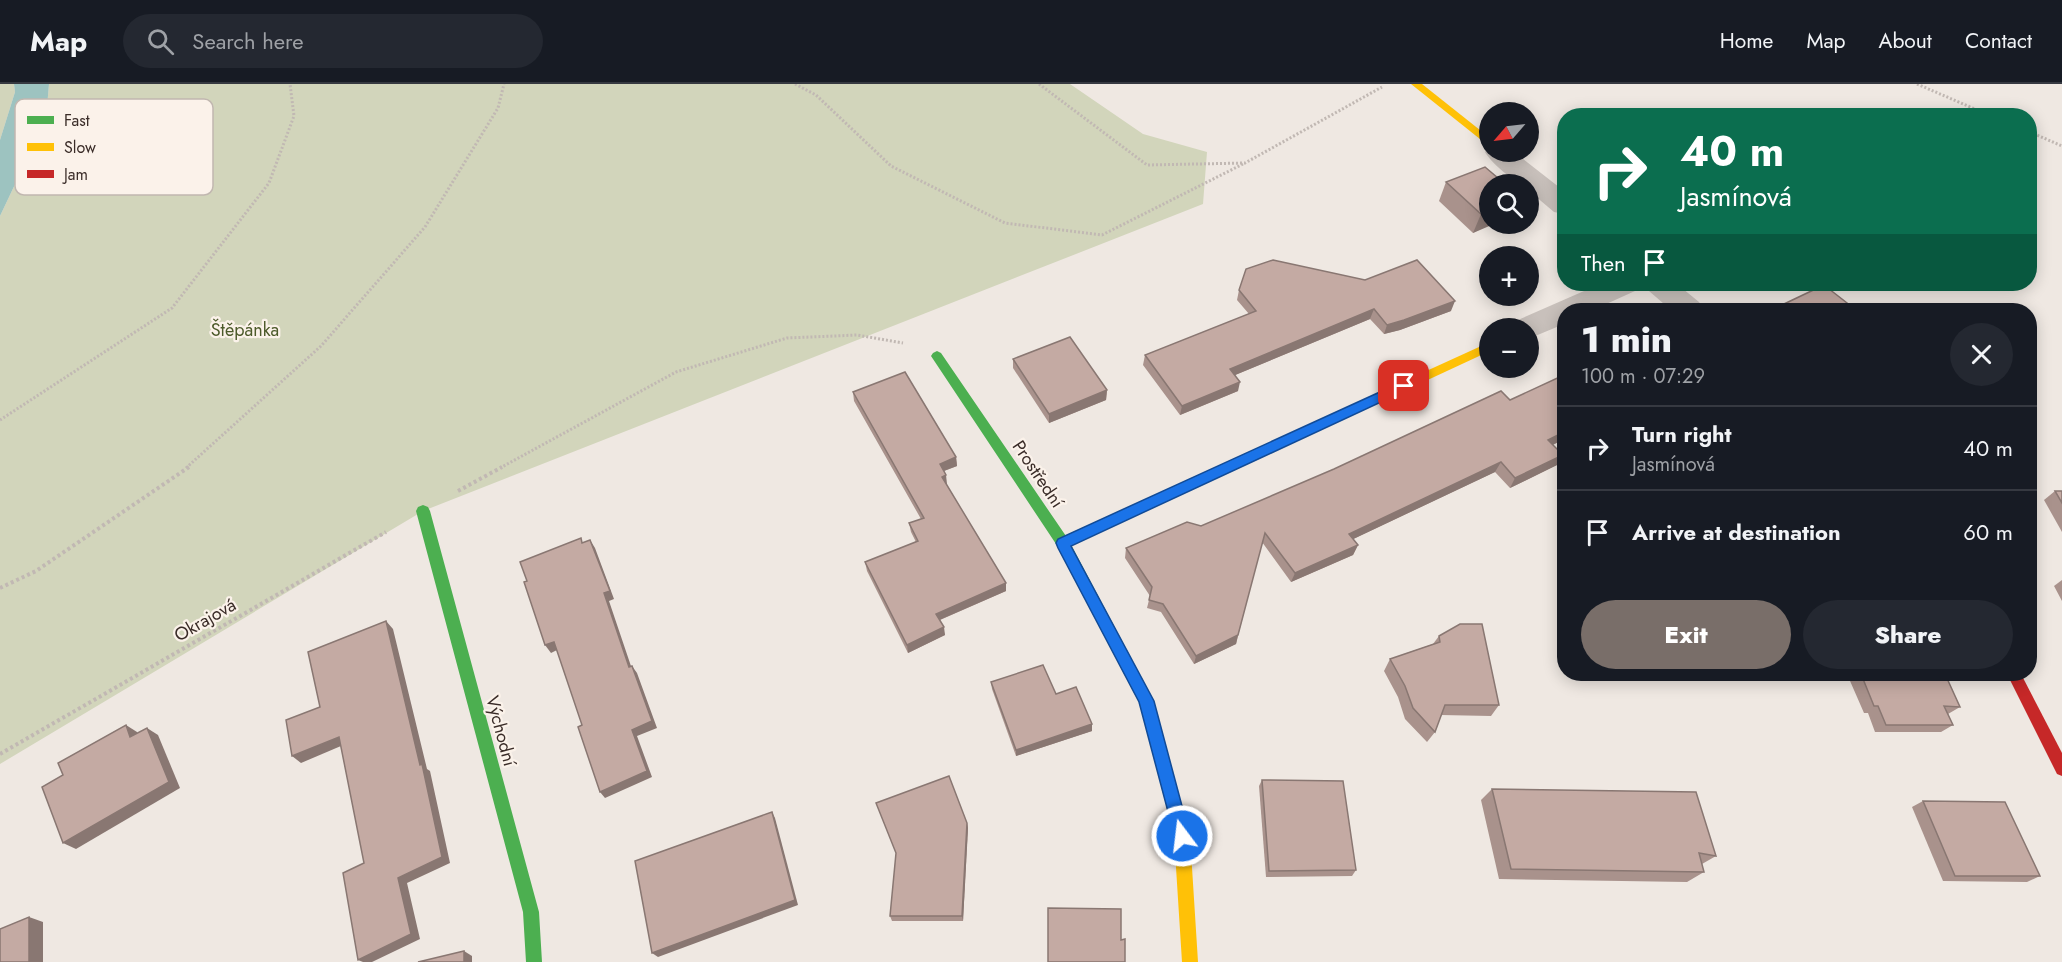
<!DOCTYPE html>
<meta charset="utf-8">
<style>
body{margin:0;font-family:Jost,sans-serif;background:#242831;color:#f1f3f6;height:100vh;display:flex;flex-direction:column;font-size:22px;white-space:nowrap}
*{box-sizing:border-box;margin:0}
p{font-size:20px;color:#9ea1a6}
.icon{flex:none;width:33px;height:33px;fill:none;stroke:currentColor;stroke-width:2;stroke-linecap:round;stroke-linejoin:round}
.map{position:relative;flex:1;overflow:hidden}
.details{position:absolute;left:1557px;top:219px;width:480px;height:378px;display:flex;flex-direction:column;background:#171b24;border-radius:24px;box-shadow:0 3px 15px #0003}
.details>*{flex:none}
.hud{position:absolute;left:1557px;top:24px;width:480px;height:183px;border-radius:24px;box-shadow:0 3px 15px #0003;background:#0b6e4f;color:#fff;overflow:hidden}
.needle{width:39px;rotate:242deg}
.buttons{position:absolute;left:1479px;top:18px;display:grid;gap:12px}
.buttons a{display:grid;place-items:center;width:60px;height:60px;border-radius:50%;background:#171b24;box-shadow:0 3px 15px #0003;font-size:30px}
.pin{position:absolute;display:grid;place-items:center;width:51px;height:51px;color:#fff;margin:-26px;border-radius:12px;box-shadow:0 3px 9px #0006}
.me{position:absolute;width:66px;margin:-33px;rotate:345deg;stroke-linejoin:round;filter:drop-shadow(0 0 4px #0008)}
.turn{display:flex;align-items:center;gap:21px;height:126px;padding:0 24px;font-size:27px}
.turn .icon{width:78px;height:78px;stroke-width:2.5}
.turn b{display:block;font-size:42px;line-height:51px}
.then{display:flex;align-items:center;height:57px;padding:0 24px;background:#0003;gap:12px;font-size:22px}
.round{display:grid;place-items:center;flex:none;width:63px;height:63px;border-radius:32px;background:#242831}
.summary{display:flex;align-items:center;justify-content:space-between;height:102px;padding:0 24px}
h1{font-size:36px;font-weight:800;line-height:45px}
.cta{display:flex;gap:12px;margin-top:auto;padding:12px 24px}
.cta a{flex:1;height:69px;border-radius:36px;background:#796e69;color:#fff;font-size:24px;font-weight:800;line-height:69px;text-align:center}
.cta a+a{background:#242831;color:#f1f3f6}
ul{padding:0;list-style:none}
li{display:flex;align-items:center;gap:18px;height:84px;padding:0 24px;border-top:2px solid #363941}
li div{flex:1}
li b{display:block;font-size:22px}
li em{font-style:normal}
header{display:flex;align-items:center;gap:36px;box-sizing:border-box;height:84px;padding:0 30px;background:#171b24;border-bottom:2px solid #363941}
header strong{font-size:28px}
nav{display:flex;gap:33px;margin-inline-start:auto;font-size:21px}
.search{width:420px;height:54px;background:#242831;display:flex;align-items:center;gap:15px;box-sizing:border-box;padding:0 21px;border-radius:33px;color:#9ea1a6;font-size:22px}
.map>svg:first-child{display:block}
.green{fill:#d2d5bb}
.water{fill:#9dc3c0}
.lines{fill:none;stroke-linecap:round;stroke-linejoin:round}
.path-far1{stroke:#c1b8b3;stroke-width:3;stroke-dasharray:2 2;stroke-linecap:butt}
.path{stroke:#c1b8b3;stroke-width:4;stroke-dasharray:3 3;stroke-linecap:butt}
.street{fill:#c8c0bb;fill-rule:evenodd}
.fast{fill:#4caf50;fill-rule:evenodd}
.slow{fill:#ffc107;fill-rule:evenodd}
.jam{fill:#c62828;fill-rule:evenodd}
.wall{fill:#a9928c}
.shaded-wall{fill:#897772}
.building{fill:#c4aaa3;stroke:#897772;stroke-width:1.5}
.route{fill:#1a73e8;stroke:#114b97;stroke-width:1.5}
.labels{text-anchor:middle;dominant-baseline:central;stroke-width:4.5;stroke-linejoin:round;paint-order:stroke}
.park-label{font-size:18px;fill:#4c5a2a;stroke:#fbf2ea}
.street-label{font-size:18px;fill:#3a2c28;stroke:#fbf2ea}
.key{fill:#fbf2ea;stroke:#c1b7b0;stroke-width:1.5}
.key-label{font-size:16px;fill:#3a2c28}
</style>
<header>
<strong>Map</strong>
<div class="search"><svg class="icon" aria-label="search" viewBox="0 0 24 24"><circle cx="10" cy="10" r="6"/><path d="M15 15l6 6"/></svg>Search here</div>
<nav><a>Home</a><a>Map</a><a>About</a><a>Contact</a></nav>
</header>
<div class="map">
<svg width="2062" height="878" viewBox="0 0 2062 878">
<rect width="100%" height="100%" fill="#efe8e2"/>
<g class="green">
<path d="M 0,0 L 14,0 L 15,8 L 0,56 Z"/>
<path d="M 49,0 L 1070,0 L 1143,50 L 1207,68 L 1203,120 L 423,427 L 0,680 L 0,132 L 46,35 Z"/>
</g>
<path class="water" d="M 14,0 L 49,0 L 46,35 L 0,132 L 0,56 L 15,8 Z"/>
<g class="lines">
<g class="path-far1">
<path d="M 795,0 L 816,11 L 891,82 L 1005,139 L 1102,151 L 1245,79"/>
<path d="M 1039,0 L 1147,81 L 1245,79 L 1382,3"/>
<path d="M 1917,0 L 1991,32"/>
<path d="M 2030,48 L 2062,62"/>
<path d="M 0,336 L 172,224 L 269,99 L 294,32 L 290,0"/>
<path d="M 186,384 L 321,262 L 425,143 L 498,24 L 504,0"/>
<path d="M 500,384 L 676,288 L 787,254 L 857,251 L 903,259"/>
</g>
<g class="path">
<path d="M 458,407 L 502,383"/>
<path d="M 0,504 L 36,487 L 189,383"/>
<path d="M 0,670 L 386,448"/>
</g>
<g class="street">
<path d="M 1490,62 L 1490,68 L 1514,68 L 1564,107 L 1564,130 L 1554,128 L 1528,106 L 1528,100 C 1515,100 1492,80 1485,68 Z"/>
<path d="M 1600,200 L 1639,200 L 1635,207 L 1593,226 L 1564,226 L 1564,240 L 1528,255 L 1528,244 L 1513,244 L 1518,236 Z"/>
<path d="M 1645,200 L 1677,200 L 1699,218 L 1704,226 L 1671,226 L 1649,207 Z"/>
</g>
<g class="fast">
<path d="M 937,267 L 941,269 L 1068,455 L 1151,612 L 1156,628 L 1154,633 L 1149,635 L 1144,633 L 1139,618 L 1058,463 L 933,275 L 931,272 L 933,269 Z"/>
<path d="M 423,421 L 428,423 L 430,427 L 539,828 L 542,878 L 526,878 L 523,828 L 416,427 L 418,423 Z"/>
</g>
<g class="slow">
<path d="M 1411,0 L 1422,0 L 1490,54 L 1490,63 Z"/>
<path d="M 1490,258 L 1490,267 L 1068,463 L 1063,465 L 1058,463 L 1056,459 L 1058,455 Z"/>
<path d="M 1149,621 L 1154,623 L 1156,628 L 1190,752 L 1198,878 L 1182,878 L 1174,752 L 1142,628 L 1144,623 Z"/>
</g>
<path class="jam" d="M 2007,590 L 2021,590 L 2062,669 L 2062,692 L 2057,690 Z"/>
</g>
<g class="wall">
<path d="M 1446,98 L 1505,100 L 1490,140 L 1473,149 L 1439,117 Z"/>
<path d="M 1239,206 L 1451,227 L 1400,246 L 1384,250 L 1370,235 L 1235,291 L 1238,307 L 1180,331 L 1143,281 L 1145,271 L 1249,230 L 1237,216 Z"/>
<path d="M 1784,220 L 1856,226 L 1778,226 Z"/>
<path d="M 1013,275 L 1107,306 L 1106,316 L 1049,339 L 1013,284 Z"/>
<path d="M 1564,291 L 1564,355 L 1553,361 L 1563,371 L 1557,381 L 1510,404 L 1495,388 L 1353,455 L 1358,461 L 1353,471 L 1291,498 L 1262,458 L 1236,560 L 1194,580 L 1161,528 L 1147,524 L 1150,512 L 1125,474 L 1126,464 L 1201,442 L 1510,316 Z"/>
<path d="M 853,308 L 956,373 L 957,382 L 944,387 L 946,391 L 946,400 L 1006,507 L 940,536 L 945,551 L 908,569 L 867,487 L 865,478 L 916,458 L 911,448 L 909,439 L 921,435 L 854,317 Z"/>
<path d="M 2055,407 L 2062,407 L 2062,448 L 2044,416 Z"/>
<path d="M 2062,496 L 2062,517 L 2054,502 Z"/>
<path d="M 1439,552 L 1499,621 L 1491,632 L 1441,631 L 1435,648 L 1427,658 L 1405,635 L 1398,613 L 1384,587 L 1390,575 L 1433,560 Z"/>
<path d="M 1847,590 L 1945,590 L 1960,623 L 1948,630 L 1953,641 L 1941,648 L 1875,648 L 1868,629 L 1864,629 Z"/>
<path d="M 991,598 L 1056,610 L 1092,647 L 1016,672 L 992,605 Z"/>
<path d="M 1262,696 L 1356,786 L 1352,792 L 1266,793 L 1259,702 Z"/>
<path d="M 1492,705 L 1716,772 L 1702,780 L 1704,788 L 1687,798 L 1499,795 L 1481,716 Z"/>
<path d="M 1923,717 L 2040,792 L 2027,798 L 1943,797 L 1912,723 Z"/>
<path d="M 967,739 L 968,744 L 963,837 L 892,837 L 890,832 Z"/>
</g>
<g class="shaded-wall">
<path d="M 1490,126 L 1490,140 L 1494,140 L 1473,149 L 1481,130 Z"/>
<path d="M 1455,217 L 1451,227 L 1400,246 L 1384,250 L 1387,241 Z"/>
<path d="M 1374,225 L 1370,235 L 1228,294 L 1230,285 Z"/>
<path d="M 1240,298 L 1238,307 L 1180,331 L 1182,322 Z"/>
<path d="M 1107,306 L 1106,316 L 1049,339 L 1049,330 Z"/>
<path d="M 1564,348 L 1564,355 L 1542,366 L 1548,356 Z"/>
<path d="M 1563,371 L 1557,381 L 1510,404 L 1515,394 Z"/>
<path d="M 956,373 L 957,382 L 941,388 L 940,380 Z"/>
<path d="M 1501,378 L 1495,388 L 1345,459 L 1349,450 Z"/>
<path d="M 946,391 L 947,400 L 943,401 L 942,393 Z"/>
<path d="M 590,456 L 595,464 L 614,515 L 609,517 L 634,591 L 629,583 L 604,509 Z"/>
<path d="M 1358,461 L 1353,471 L 1291,498 L 1295,489 Z"/>
<path d="M 1006,499 L 1006,507 L 937,537 L 936,530 Z"/>
<path d="M 386,537 L 393,545 L 427,685 L 430,687 L 450,779 L 407,799 L 420,855 L 372,878 L 363,878 L 358,876 L 398,794 Z"/>
<path d="M 944,543 L 945,551 L 908,569 L 907,561 Z"/>
<path d="M 1238,551 L 1236,560 L 1194,580 L 1196,572 Z"/>
<path d="M 554,558 L 559,565 L 551,569 L 545,561 Z"/>
<path d="M 632,582 L 637,589 L 657,644 L 637,652 L 652,693 L 605,714 L 600,708 L 632,646 Z"/>
<path d="M 1092,640 L 1092,647 L 1016,672 L 1016,666 Z"/>
<path d="M 126,641 L 137,648 L 141,660 L 130,653 Z"/>
<path d="M 147,644 L 158,651 L 180,704 L 76,765 L 63,759 Z"/>
<path d="M 339,653 L 348,659 L 301,679 L 292,672 Z"/>
<path d="M 772,728 L 775,734 L 798,821 L 658,873 L 652,869 Z"/>
<path d="M 967,739 L 968,744 L 963,837 L 962,832 Z"/>
<path d="M 29,833 L 43,838 L 43,878 L 29,878 Z"/>
<path d="M 464,867 L 472,872 L 472,878 L 464,878 Z"/>
</g>
<g class="building">
<path d="M 1485,83 L 1505,100 L 1490,100 L 1490,126 L 1481,130 L 1446,98 Z"/>
<path d="M 1273,176 L 1365,196 L 1417,176 L 1455,217 L 1404,236 L 1387,241 L 1374,225 L 1230,285 L 1240,298 L 1182,322 L 1145,271 L 1256,227 L 1239,206 L 1246,185 Z"/>
<path d="M 1824,201 L 1856,226 L 1792,226 L 1784,220 Z"/>
<path d="M 1070,253 L 1107,306 L 1049,330 L 1013,275 Z"/>
<path d="M 905,288 L 956,373 L 940,380 L 946,391 L 942,393 L 1006,499 L 936,530 L 944,543 L 907,561 L 865,478 L 918,457 L 909,439 L 924,434 L 853,308 Z"/>
<path d="M 1564,291 L 1564,348 L 1548,356 L 1563,371 L 1515,394 L 1501,378 L 1349,450 L 1358,461 L 1295,489 L 1265,449 L 1238,551 L 1196,572 L 1163,520 L 1149,516 L 1152,503 L 1126,464 L 1187,438 L 1201,442 L 1334,385 L 1501,307 L 1510,316 Z"/>
<path d="M 2055,407 L 2062,407 L 2062,419 Z"/>
<path d="M 581,454 L 582,459 L 590,456 L 610,507 L 604,509 L 629,583 L 632,582 L 652,637 L 632,646 L 647,687 L 600,708 L 578,643 L 582,641 L 554,558 L 545,561 L 524,498 L 527,497 L 520,478 Z"/>
<path d="M 386,537 L 420,681 L 422,680 L 442,773 L 398,794 L 411,850 L 358,876 L 343,789 L 364,779 L 339,653 L 292,672 L 286,636 L 320,623 L 308,568 Z"/>
<path d="M 1460,540 L 1482,540 L 1499,621 L 1445,621 L 1435,648 L 1413,624 L 1405,602 L 1390,575 L 1440,558 L 1439,552 Z"/>
<path d="M 1043,581 L 1056,610 L 1076,603 L 1092,640 L 1016,666 L 991,598 Z"/>
<path d="M 1861,590 L 1945,590 L 1960,623 L 1944,622 L 1953,641 L 1886,641 L 1878,622 L 1874,622 Z"/>
<path d="M 126,641 L 130,653 L 147,644 L 169,698 L 63,759 L 42,703 L 63,691 L 58,679 Z"/>
<path d="M 949,692 L 967,739 L 962,832 L 890,832 L 896,769 L 876,719 Z"/>
<path d="M 1262,696 L 1343,697 L 1356,786 L 1269,787 Z"/>
<path d="M 1492,705 L 1696,708 L 1716,772 L 1699,769 L 1704,788 L 1511,785 Z"/>
<path d="M 1923,717 L 2005,718 L 2040,792 L 1955,792 Z"/>
<path d="M 772,728 L 795,816 L 652,869 L 635,777 Z"/>
<path d="M 1048,824 L 1121,825 L 1121,856 L 1125,855 L 1125,878 L 1048,878 Z"/>
<path d="M 29,833 L 29,878 L 0,878 L 0,845 Z"/>
<path d="M 464,867 L 464,878 L 418,878 Z"/>
</g>
<path class="route" d="M 1404,297 L 1410,302 L 1409,305 L 1071,462 L 1154,617 L 1190,752 L 1187,758 L 1182,760 L 1176,758 L 1139,618 L 1058,464 L 1056,459 L 1058,455 Z"/>
<g class="labels">
<g class="park-label">
<text x="245" y="246">Štěpánka</text>
</g>
<g class="street-label">
<text transform="translate(1038 390) rotate(56)">Prostřední</text>
<text transform="translate(205 536) rotate(-30)">Okrajová</text>
<text transform="translate(501 647) rotate(75)">Východní</text>
</g>
</g>
<rect x="15" y="15" width="198" height="96" rx="9" class="key"/>
<rect x="27" y="32" width="27" height="8" fill="#4caf50"/>
<rect x="27" y="59" width="27" height="8" fill="#ffc107"/>
<rect x="27" y="86" width="27" height="8" fill="#c62828"/>
<g class="key-label">
<text x="64" y="42">Fast</text>
<text x="64" y="69">Slow</text>
<text x="64" y="96">Jam</text>
</g>
</svg>
<div class="buttons">
<a><svg class="needle" viewBox="-14 -14 28 28"><path d="M0-13l5 13h-10z" fill="#e53935"/><path d="M0 13l5-13h-10z" fill="#9ea1a6"/></svg></a>
<a><svg class="icon" aria-label="search" viewBox="0 0 24 24"><circle cx="10" cy="10" r="6"/><path d="M15 15l6 6"/></svg></a>
<a>+</a>
<a>−</a>
</div>
<div class="pin" style="left:1404px;top:302px;background:#d93025"><svg class="icon" aria-label="arrive" viewBox="0 0 24 24"><path d="M6 21V4h12l-3 4 3 4H6"/></svg></div>
<svg class="me" style="left:1182px;top:752px" viewBox="-20 -20 40 40"><circle r="17" fill="#1a73e8" stroke="#fff" stroke-width="3"/><path d="M0-11L8 9 0 5-8 9z" fill="#fff"/></svg>
<div class="hud">
<div class="turn"><svg class="icon" aria-label="right" viewBox="0 0 24 24"><path d="M7 20v-9h11M14 6l5 5-5 5"/></svg><div><b>40 m</b>Jasmínová</div></div>
<div class="then">Then<svg class="icon" aria-label="arrive" viewBox="0 0 24 24"><path d="M6 21V4h12l-3 4 3 4H6"/></svg></div>
</div>
<section class="details">
<div class="summary"><div><h1>1 min</h1><p>100 m · 07:29</p></div><a class="round"><svg class="icon" aria-label="close" viewBox="0 0 24 24"><path d="M6 6l12 12M18 6L6 18"/></svg></a></div>
<ul>
<li><svg class="icon" aria-label="right" viewBox="0 0 24 24"><path d="M7 20v-9h11M14 6l5 5-5 5"/></svg><div><b>Turn right</b><p>Jasmínová</p></div><em>40 m</em></li>
<li><svg class="icon" aria-label="arrive" viewBox="0 0 24 24"><path d="M6 21V4h12l-3 4 3 4H6"/></svg><div><b>Arrive at destination</b></div><em>60 m</em></li>
</ul>
<div class="cta"><a>Exit</a><a>Share</a></div>
</section>
</div>
